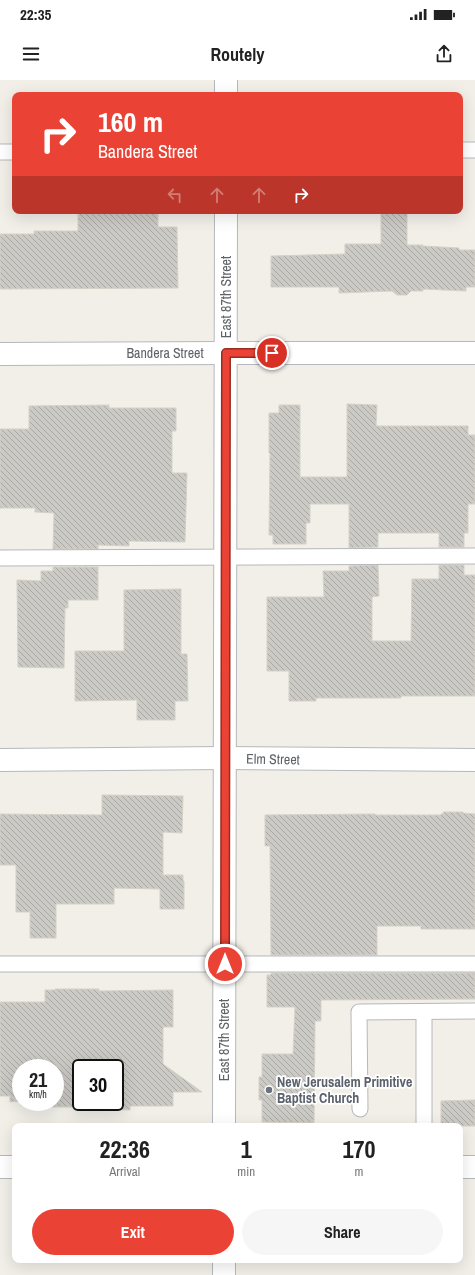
<!DOCTYPE html>
<style>
body{margin:0;font-family:"Archivo Narrow",sans-serif;background:#f6f6f6;color:#222;height:100vh;display:flex;flex-direction:column;font-size:15px;white-space:nowrap}
*{box-sizing:border-box;margin:0}
p{font-size:13px;color:#767676}
.icon{flex:none;width:22px;height:22px;fill:none;stroke:currentColor;stroke-width:2;stroke-linecap:round;stroke-linejoin:round}
.map{position:relative;flex:1;overflow:hidden}
.sheet{position:absolute;left:12px;top:1043px;width:451px;height:140px;display:flex;flex-direction:column;background:#fff;border-radius:8px;box-shadow:0 4px 16px #0002}
.sheet>*{flex:none}
.guide{position:absolute;left:12px;top:12px;width:451px;height:122px;border-radius:8px;box-shadow:0 4px 16px #0002;background:#ea4335;color:#fff;overflow:hidden}
.speed{position:absolute;left:12px;top:979px;display:flex;gap:8px;font-size:20px;font-weight:700;text-align:center}
.speed>*{display:grid;place-content:center;width:52px;height:52px;border-radius:50%;background:#fff;box-shadow:0 4px 16px #0002;line-height:1}
.speed small{font-size:10px;font-weight:400}
.speed .limit{border:2px solid #111;border-radius:6px;background:#fff;color:#111}
.pin{position:absolute;display:grid;place-items:center;width:34px;height:34px;color:#fff;margin:-17px;border:2px solid #fff;border-radius:50%;box-shadow:0 1px 4px #0007}
.me{position:absolute;width:44px;margin:-22px;rotate:0deg;stroke-linejoin:round;filter:drop-shadow(0 0 3px #0008)}
.turn{display:flex;align-items:center;gap:14px;height:84px;padding:0 20px;font-size:18px}
.turn .icon{width:52px;height:52px;stroke-width:2.5}
.turn b{display:block;font-size:28px;line-height:34px}
.lanes{display:flex;align-items:center;height:38px;padding:0 20px;background:#0003;justify-content:center;gap:20px;direction:ltr}
.lanes .off{opacity:.35}
.eta{display:flex;justify-content:space-evenly;align-items:center;height:68px;text-align:center}
.eta b{font-size:24px;font-weight:700;line-height:28px}
.action{display:flex;gap:8px;margin-top:auto;padding:8px 20px}
.action a{flex:1;height:46px;border-radius:24px;background:#ea4335;color:#fff;font-size:16px;font-weight:700;line-height:46px;text-align:center}
.action a+a{background:#f6f6f6;color:#222}
.status{display:flex;justify-content:space-between;align-items:center;height:28px;padding:0 20px;background:#fff;direction:ltr}
.status svg{height:11px;fill:currentColor}
header{display:flex;justify-content:space-between;align-items:center;height:52px;padding:0 20px;background:#fff;font-size:18px;font-weight:700}
.map>svg:first-child{display:block}
.building{fill:url(#building-back-hatch);stroke:#d6d1c6;fill-rule:evenodd}
.lines{fill:none;stroke-linecap:round;stroke-linejoin:round}
.service-casing{stroke:#b5b8bc;stroke-width:17}
.minor-casing{stroke:#b5b8bc;stroke-width:24}
.tertiary-casing{stroke:#b5b8bc;stroke-width:24}
.service{stroke:#fff;stroke-width:15}
.minor{stroke:#fff;stroke-width:22}
.tertiary{stroke:#fff;stroke-width:22}
.route-casing{stroke:#982c22;stroke-width:10}
.route{stroke:#ea4335;stroke-width:7}
.worship-dot{fill:#6b7280;stroke:#fff;stroke-width:1.5}
.labels{text-anchor:middle;dominant-baseline:central;stroke-width:3.5;stroke-linejoin:round;paint-order:stroke}
.street-label{font-size:14px;fill:#5f6368;stroke:#fff}
.worship-label{font-size:14px;font-weight:bold;fill:#5b616d;stroke:#fff;text-anchor:start}
</style>
<div class="status"><b>22:35</b><svg viewBox="0 0 49 12"><path d="M0 12V9h3v3zM5 12V6h3v6zM10 12V3h3v9zM15 12V0h3v12zM26 1h20v11H26zM47 4h2v5h-2z"/></svg></div>
<header><svg class="icon" aria-label="menu" viewBox="0 0 24 24"><path d="M4 6h16M4 12h16M4 18h16"/></svg>Routely<svg class="icon" aria-label="share" viewBox="0 0 24 24"><path d="M12 15V3M7 8l5-5 5 5M5 13v7h14v-7"/></svg></header>
<div class="map">
<svg width="475" height="1195" viewBox="0 0 475 1195">
<defs>
<pattern id="building-back-hatch" width="6" height="6" patternUnits="userSpaceOnUse"><rect width="6" height="6" fill="#cccac5"/><path d="M-1 5l2 2M0 0l6 6M5-1l2 2" fill="none" stroke="#a9a8a4"/></pattern>
</defs>
<rect width="100%" height="100%" fill="#f1efe8"/>
<g class="building">
<path d="M 78,131 L 158,131 L 158,147 L 177,147 L 178,208 L 0,209 L 0,154 L 34,154 L 34,151 L 78,151 Z"/>
<path d="M 381,131 L 407,131 L 407,165 L 423,165 L 423,166 L 459,168 L 459,170 L 475,170 L 475,207 L 466,207 L 466,211 L 423,209 L 423,211 L 411,211 L 407,215 L 397,215 L 392,211 L 339,213 L 339,207 L 271,207 L 271,176 L 345,174 L 345,164 L 381,164 Z"/>
<path d="M 347,324 L 377,325 L 376,346 L 468,346 L 468,355 L 475,355 L 475,424 L 468,424 L 468,453 L 464,453 L 464,467 L 439,467 L 439,453 L 378,453 L 378,467 L 349,468 L 349,424 L 310,424 L 310,443 L 306,443 L 306,464 L 273,464 L 273,455 L 269,455 L 270,373 L 269,373 L 269,333 L 279,333 L 279,325 L 300,325 L 300,397 L 347,397 Z"/>
<path d="M 109,325 L 109,328 L 176,328 L 176,351 L 172,351 L 172,393 L 187,393 L 185,462 L 129,461 L 129,466 L 98,465 L 98,469 L 53,469 L 54,433 L 35,432 L 35,428 L 0,428 L 0,349 L 29,349 L 29,326 Z"/>
<path d="M 378,485 L 379,516 L 372,517 L 372,561 L 411,561 L 412,499 L 439,499 L 439,485 L 464,485 L 464,495 L 475,495 L 475,616 L 401,616 L 401,618 L 316,618 L 316,621 L 289,621 L 289,591 L 267,591 L 267,517 L 324,517 L 323,491 L 349,491 L 349,486 Z"/>
<path d="M 53,487 L 98,487 L 98,520 L 68,520 L 68,528 L 65,528 L 64,588 L 18,587 L 17,500 L 41,501 L 41,491 L 53,491 Z"/>
<path d="M 181,509 L 181,574 L 187,574 L 188,621 L 175,621 L 175,640 L 137,640 L 137,620 L 75,621 L 75,571 L 124,571 L 124,510 Z"/>
<path d="M 102,715 L 183,716 L 182,753 L 163,752 L 163,795 L 183,795 L 183,801 L 184,801 L 184,829 L 160,829 L 160,809 L 114,808 L 114,824 L 56,824 L 56,858 L 30,858 L 30,832 L 16,832 L 16,785 L 0,785 L 0,734 L 102,735 Z"/>
<path d="M 443,732 L 463,732 L 463,733 L 475,734 L 475,849 L 421,849 L 421,846 L 377,846 L 377,875 L 271,875 L 270,766 L 265,766 L 265,735 L 375,734 L 375,735 L 441,735 L 441,734 L 443,734 Z"/>
<path d="M 271,893 L 475,893 L 475,919 L 321,920 L 321,941 L 315,941 L 314,1043 L 262,1042 L 262,1020 L 259,1020 L 259,997 L 262,997 L 262,974 L 293,974 L 295,927 L 267,927 L 267,895 L 271,895 Z"/>
<path d="M 55,909 L 99,909 L 99,911 L 173,910 L 173,947 L 163,947 L 163,984 L 202,1012 L 173,1012 L 173,1026 L 130,1026 L 130,1030 L 105,1029 L 105,1027 L 45,1027 L 45,1022 L 55,1022 L 55,988 L 21,988 L 21,1021 L 10,1022 L 10,1016 L 0,1016 L 0,922 L 45,922 L 45,910 L 55,910 ZM 81,988 L 115,988 L 115,1022 L 81,1022 Z"/>
<path d="M 475,1020 L 475,1046 L 441,1046 L 441,1021 Z"/>
</g>
<g class="lines">
<defs>
<g id="service">
<path d="M 460,70 L 475,70"/>
<path d="M 0,72 L 15,72"/>
<path d="M 0,478 L 475,476"/>
<path d="M 0,884 L 475,884"/>
<path d="M 424,932 L 424,1046"/>
<path d="M 360,1029 L 359,932 L 475,931"/>
</g>
<g id="minor">
<path d="M 226,15 L 226,0"/>
<path d="M 0,680 L 225,678 L 475,680"/>
<path d="M 224,1046 L 226,131"/>
<path d="M 224,1195 L 224,1180"/>
</g>
<g id="tertiary">
<path d="M 0,274 L 226,273 L 475,273"/>
<path d="M 0,1087 L 15,1087"/>
<path d="M 460,1087 L 475,1087"/>
</g>
</defs>
<use href="#service" class="service-casing"/>
<use href="#minor" class="minor-casing"/>
<use href="#tertiary" class="tertiary-casing"/>
<use href="#service" class="service"/>
<use href="#minor" class="minor"/>
<use href="#tertiary" class="tertiary"/>
</g>
<g class="lines">
<defs>
<path id="route" d="M 225,884 L 226,273 L 272,273"/>
</defs>
<use href="#route" class="route-casing"/>
<use href="#route" class="route"/>
</g>
<circle class="worship-dot" cx="269" cy="1010" r="4"/>
<g class="labels">
<g class="street-label">
<text transform="translate(226 217) rotate(-90)">East 87th Street</text>
<text x="165" y="273">Bandera Street</text>
<text transform="translate(273 679) rotate(1)">Elm Street</text>
<text transform="translate(224 960) rotate(-90)">East 87th Street</text>
</g>
<g class="worship-label">
<text x="277" y="1002">New Jerusalem Primitive<tspan x="277" dy="16">Baptist Church</tspan></text>
</g>
</g>
</svg>
<div class="speed"><div>21<small>km/h</small></div><div class="limit">30</div></div>
<div class="pin" style="left:272px;top:273px;background:#d93025"><svg class="icon" aria-label="arrive" viewBox="0 0 24 24"><path d="M6 21V4h12l-3 4 3 4H6"/></svg></div>
<svg class="me" style="left:225px;top:884px" viewBox="-20 -20 40 40"><circle r="17" fill="#ea4335" stroke="#fff" stroke-width="3"/><path d="M0-11L8 9 0 5-8 9z" fill="#fff"/></svg>
<div class="guide">
<div class="turn"><svg class="icon" aria-label="right" viewBox="0 0 24 24"><path d="M7 20v-9h11M14 6l5 5-5 5"/></svg><div><b>160 m</b>Bandera Street</div></div>
<div class="lanes"><svg class="icon off" aria-label="left" viewBox="0 0 24 24"><path d="M17 20v-9H6M10 6l-5 5 5 5"/></svg><svg class="icon off" aria-label="ahead" viewBox="0 0 24 24"><path d="M12 20V5M6 11l6-6 6 6"/></svg><svg class="icon off" aria-label="ahead" viewBox="0 0 24 24"><path d="M12 20V5M6 11l6-6 6 6"/></svg><svg class="icon" aria-label="right" viewBox="0 0 24 24"><path d="M7 20v-9h11M14 6l5 5-5 5"/></svg></div>
</div>
<section class="sheet">
<div class="eta">
<div><b>22:36</b><p>Arrival</p></div>
<div><b>1</b><p>min</p></div>
<div><b>170</b><p>m</p></div>
</div>
<div class="action"><a>Exit</a><a>Share</a></div>
</section>
</div>
